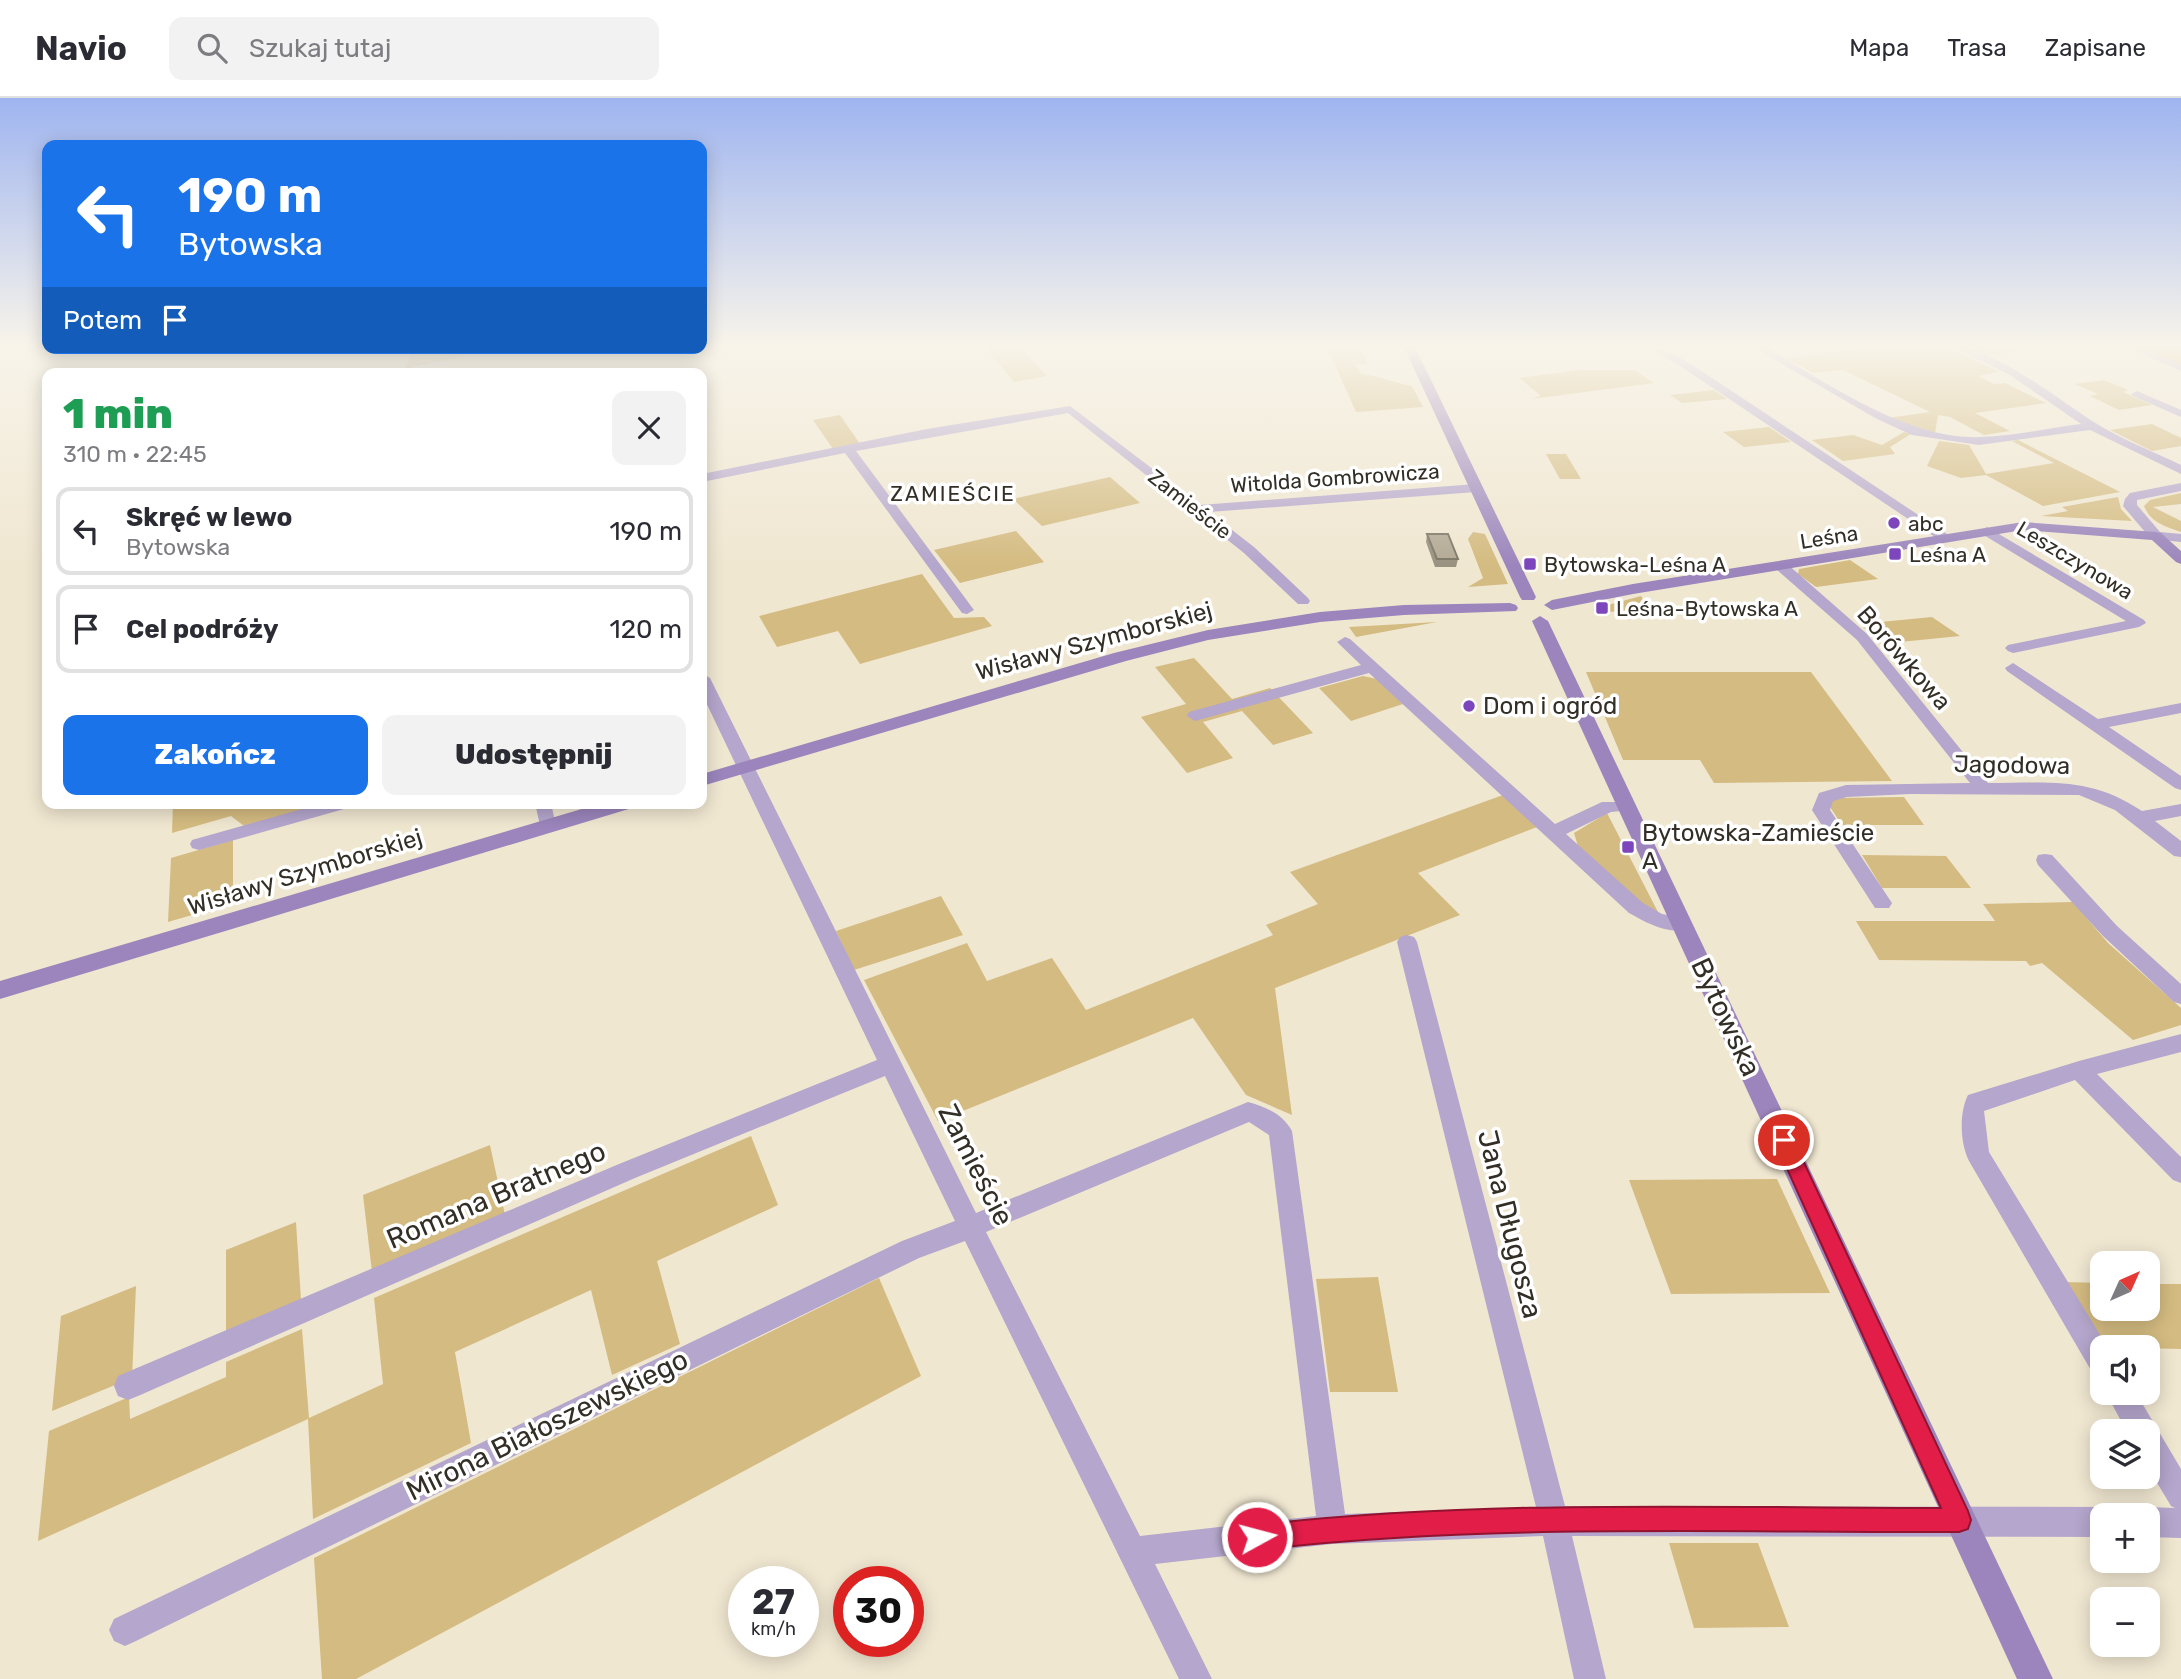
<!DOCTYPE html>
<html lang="pl">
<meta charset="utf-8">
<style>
body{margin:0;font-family:Rubik,sans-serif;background:#f2f2f3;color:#2b2b33;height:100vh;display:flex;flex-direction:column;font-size:26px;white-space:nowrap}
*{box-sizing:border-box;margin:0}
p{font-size:23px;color:#7c7c81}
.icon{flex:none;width:38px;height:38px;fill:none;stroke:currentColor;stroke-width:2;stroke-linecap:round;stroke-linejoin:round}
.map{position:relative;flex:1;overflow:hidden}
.drawer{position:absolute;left:42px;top:270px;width:665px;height:441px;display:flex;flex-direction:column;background:#fff;border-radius:14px;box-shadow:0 4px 18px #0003}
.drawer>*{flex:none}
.top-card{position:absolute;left:42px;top:42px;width:665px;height:214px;border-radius:14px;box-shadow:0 4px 18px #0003;background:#1a73e8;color:#fff;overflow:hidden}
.needle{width:46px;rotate:45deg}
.fabs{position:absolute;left:2090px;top:1153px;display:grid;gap:14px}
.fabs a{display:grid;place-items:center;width:70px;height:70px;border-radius:14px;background:#fff;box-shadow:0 4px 18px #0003;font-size:35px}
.speed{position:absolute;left:728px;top:1468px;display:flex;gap:14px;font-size:35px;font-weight:700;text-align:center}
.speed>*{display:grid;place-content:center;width:91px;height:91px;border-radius:50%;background:#fff;box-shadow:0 4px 18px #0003;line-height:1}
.speed small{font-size:18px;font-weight:400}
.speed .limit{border:10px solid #d22;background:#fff;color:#111}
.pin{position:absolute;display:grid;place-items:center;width:60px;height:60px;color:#fff;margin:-30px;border:4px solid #fff;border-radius:50%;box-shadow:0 2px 7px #0007}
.me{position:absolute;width:77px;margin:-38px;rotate:83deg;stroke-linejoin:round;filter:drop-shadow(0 0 5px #0008)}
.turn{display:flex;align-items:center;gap:24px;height:147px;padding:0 21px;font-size:32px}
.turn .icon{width:91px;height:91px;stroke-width:2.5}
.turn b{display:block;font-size:49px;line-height:60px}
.then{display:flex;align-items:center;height:66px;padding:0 21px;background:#0003;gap:14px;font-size:26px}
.round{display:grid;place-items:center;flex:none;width:74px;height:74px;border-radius:14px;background:#f2f2f3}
.overview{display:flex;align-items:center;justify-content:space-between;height:119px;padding:0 21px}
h1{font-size:42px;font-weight:800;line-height:52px;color:#1e9e55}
.primary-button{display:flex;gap:14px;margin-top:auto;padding:14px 21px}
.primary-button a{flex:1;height:80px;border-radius:14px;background:#1a73e8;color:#fff;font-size:28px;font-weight:800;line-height:80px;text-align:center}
.primary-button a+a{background:#f2f2f3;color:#2b2b33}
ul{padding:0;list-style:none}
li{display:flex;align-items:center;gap:21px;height:88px;margin:0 14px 10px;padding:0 7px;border:4px solid #e1e1e2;border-radius:14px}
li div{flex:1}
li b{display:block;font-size:26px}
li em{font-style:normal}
header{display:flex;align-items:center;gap:42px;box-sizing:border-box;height:98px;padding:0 35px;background:#fff;border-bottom:2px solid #e1e1e2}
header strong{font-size:33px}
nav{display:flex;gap:38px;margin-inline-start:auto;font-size:24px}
.search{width:490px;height:63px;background:#f2f2f3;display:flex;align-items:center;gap:18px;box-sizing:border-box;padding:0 24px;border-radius:14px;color:#7c7c81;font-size:26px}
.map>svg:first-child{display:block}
.green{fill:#d4bb81}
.forest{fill:#caa441}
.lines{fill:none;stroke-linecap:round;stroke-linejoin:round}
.street{fill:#b4a6cc;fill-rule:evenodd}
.secondary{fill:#9b85bc;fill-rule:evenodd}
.wall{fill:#9a9280}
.building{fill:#b3aa95;stroke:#7d7768;stroke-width:2}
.route{fill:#e11d48;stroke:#92132f;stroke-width:2}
.poi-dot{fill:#7d46bc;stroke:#fff;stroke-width:2.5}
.labels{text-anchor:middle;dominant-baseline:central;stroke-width:7;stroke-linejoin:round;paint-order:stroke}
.far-street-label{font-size:21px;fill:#332f27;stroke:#fff}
.far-neighbourhood-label{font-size:21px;letter-spacing:2px;fill:#332f27;stroke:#fff}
.far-poi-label{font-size:21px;fill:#332f27;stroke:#fff;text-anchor:start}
.street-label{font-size:24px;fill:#332f27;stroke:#fff}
.poi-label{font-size:24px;fill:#332f27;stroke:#fff;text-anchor:start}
.near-street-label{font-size:28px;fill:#332f27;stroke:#fff}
</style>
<header>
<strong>Navio</strong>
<div class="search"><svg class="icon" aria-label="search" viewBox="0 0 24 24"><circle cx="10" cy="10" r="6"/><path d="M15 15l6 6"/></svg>Szukaj tutaj</div>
<nav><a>Mapa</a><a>Trasa</a><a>Zapisane</a></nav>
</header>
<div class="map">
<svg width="2181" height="1581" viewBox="0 0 2181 1581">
<rect width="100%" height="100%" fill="#f0e7d1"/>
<g class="green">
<path d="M 1007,247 L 1019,247 L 1047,278 L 1014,284 L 986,250 Z"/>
<path d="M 1326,247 L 1374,247 L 1376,249 L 1362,254 L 1368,266 L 1355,266 L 1361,276 C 1378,277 1394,285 1412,288 L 1423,309 L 1356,314 Z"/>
<path d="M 1883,247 L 1943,247 L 1999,274 L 1978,278 L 1994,286 L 2005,285 L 2046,305 L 1975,315 L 2010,333 L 1984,337 L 1950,319 L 1938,317 L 1935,335 L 1888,320 L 1930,314 L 1843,272 L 1813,275 L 1786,260 Z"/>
<path d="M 1978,247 L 2022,247 L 2034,251 L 1984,258 L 1963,249 Z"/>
<path d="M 415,250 L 500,250 L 404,271 Z"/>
<path d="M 1579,272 L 1635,272 L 1654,285 L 1531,301 L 1541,298 L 1519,280 Z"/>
<path d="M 2104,282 L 2128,292 L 2123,294 L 2152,307 L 2119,312 L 2090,298 L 2098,296 L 2075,286 Z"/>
<path d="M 1714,292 L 1727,301 L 1682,305 L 1670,297 Z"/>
<path d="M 840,317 L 860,346 L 833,351 L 813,322 Z"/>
<path d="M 2152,326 L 2181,340 L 2181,348 L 2152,353 L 2110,332 Z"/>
<path d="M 1769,329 L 1791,344 L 1744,349 L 1723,334 Z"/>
<path d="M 1904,334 L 1911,336 L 1890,349 L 1895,356 L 1843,363 L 1812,342 L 1853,337 L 1882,347 Z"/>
<path d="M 2018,342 L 2120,394 L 2043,408 L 1986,377 L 1961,380 L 1927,368 L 1939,343 L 1969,347 L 1986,376 L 2054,365 L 2012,343 Z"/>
<path d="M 1546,356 L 1566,356 L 1581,381 L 1560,381 Z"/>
<path d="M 1110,379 L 1140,405 L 1042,428 L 1013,401 Z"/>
<path d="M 2181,395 L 2181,406 L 2153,409 L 2181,423 L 2181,434 C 2165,428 2151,425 2144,408 L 2150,402 Z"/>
<path d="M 2118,399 L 2121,411 L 2132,423 L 2041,418 L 2068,413 L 2062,409 Z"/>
<path d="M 1016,433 L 1044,464 L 960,485 L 934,452 Z"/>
<path d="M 1473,434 L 1485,436 L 1508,486 L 1468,489 L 1483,480 L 1468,441 Z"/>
<path d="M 1850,462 L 1878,481 L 1816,489 L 1798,476 L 1799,471 Z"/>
<path d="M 922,476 L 954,520 L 984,519 L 992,528 L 860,566 L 838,533 L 777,549 L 759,518 Z"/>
<path d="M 1641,498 L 1650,513 L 1595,514 L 1593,511 Z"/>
<path d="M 1932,519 L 1960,538 L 1880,546 L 1860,526 Z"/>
<path d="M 1437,524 L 1356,539 L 1349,529 Z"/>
<path d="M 1194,560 L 1232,601 L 1270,590 L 1313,635 L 1273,647 L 1242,613 L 1203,624 L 1233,660 L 1187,675 L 1141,619 L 1186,606 L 1155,569 Z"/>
<path d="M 1586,574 L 1811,574 L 1892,683 L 1714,685 L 1700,662 L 1623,662 Z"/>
<path d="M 1363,578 L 1377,581 L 1403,606 L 1351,623 L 1319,590 Z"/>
<path d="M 1503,697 L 1537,729 L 1418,775 L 1460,817 L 1275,890 L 1292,1017 L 1246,997 L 1193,920 L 938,1023 L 864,882 L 967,845 L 987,883 L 1052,860 L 1086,912 L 1273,837 L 1266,827 L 1318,806 L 1290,774 Z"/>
<path d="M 1904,699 L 1924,727 L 1842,727 L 1828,706 L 1834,700 Z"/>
<path d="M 173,705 L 325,705 L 244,728 L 231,718 L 172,735 Z"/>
<path d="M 1607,715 L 1659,816 L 1651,814 L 1578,748 L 1574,735 Z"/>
<path d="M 233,742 L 233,805 L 168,824 L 171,760 Z"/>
<path d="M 1862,757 L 1946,758 L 1971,790 L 1882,790 Z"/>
<path d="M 941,798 L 963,837 L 854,872 L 836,833 Z"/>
<path d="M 2073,804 L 2108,845 L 2181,910 L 2181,927 L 2133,942 L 2042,865 L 2030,868 L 2026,863 L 1879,862 L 1856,823 L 1995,823 L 1983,806 Z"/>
<path d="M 751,1038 L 778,1107 L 657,1163 L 680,1246 L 612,1277 L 591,1192 L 455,1254 L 471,1345 L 313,1421 L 308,1321 L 38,1443 L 49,1333 L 129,1299 L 130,1321 L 226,1279 L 226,1264 L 302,1231 L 309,1320 L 383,1286 L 374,1200 Z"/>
<path d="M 490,1047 L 505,1117 L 372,1174 L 363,1097 Z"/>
<path d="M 1777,1081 L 1830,1195 L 1671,1196 L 1629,1082 Z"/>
<path d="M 296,1124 L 301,1202 L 226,1233 L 226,1152 Z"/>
<path d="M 1378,1179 L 1398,1294 L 1330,1294 L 1316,1181 Z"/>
<path d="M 879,1180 L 921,1278 L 356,1581 L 322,1581 L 314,1460 Z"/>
<path d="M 2064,1184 L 2102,1185 L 2102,1211 L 2147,1211 L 2147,1186 L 2181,1186 L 2181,1251 L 2102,1249 Z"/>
<path d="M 136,1188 L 132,1280 L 52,1313 L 61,1218 Z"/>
<path d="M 1669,1445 L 1758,1445 L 1789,1529 L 1694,1530 Z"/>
</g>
<path class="forest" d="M 2131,247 L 2181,247 L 2181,268 Z"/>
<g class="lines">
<g class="street">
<path d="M 1643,247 L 1655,247 L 1691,266 L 1953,440 L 1946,444 L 1941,443 L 1683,270 Z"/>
<path d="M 1749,247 L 1761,247 C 1823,282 1907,343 1980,339 C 2014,338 2048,330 2081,326 L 2010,277 L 1948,247 C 1987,244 2060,303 2094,324 C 2121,341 2152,353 2181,367 L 2181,376 L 2090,332 L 1979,347 L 1912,337 L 1877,321 Z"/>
<path d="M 2122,247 L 2135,247 L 2181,266 L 2181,273 Z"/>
<path d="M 2137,293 L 2181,312 L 2181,319 L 2133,298 L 2131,296 Z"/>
<path d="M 1070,308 L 1200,407 L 1476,386 L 1482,390 L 1476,394 L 1209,414 L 1254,449 L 1308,500 L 1310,503 L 1308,506 L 1298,506 L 1244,455 L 1068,315 L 856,353 L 974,512 L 967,516 L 962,515 L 845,355 L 702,384 L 702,376 L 927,331 Z"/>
<path d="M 2181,385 L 2181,393 L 2137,402 L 2137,407 L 2160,434 L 2181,436 L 2181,444 L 2151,441 L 2123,408 L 2125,401 L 2130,395 Z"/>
<path d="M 1987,429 L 2144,522 L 2146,525 L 2139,529 L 2013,555 L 2008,553 L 2005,550 L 2008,547 L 2126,523 L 1982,436 L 1980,433 Z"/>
<path d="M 1781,464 L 1786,465 L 1867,536 L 1988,685 C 2048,685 2090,678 2142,713 L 2181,706 L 2181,718 L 2155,723 L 2181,743 L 2181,759 L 2174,758 L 2115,712 L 2079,697 L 1910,696 L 1847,699 L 1833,703 L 1830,712 L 1892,805 L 1889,810 L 1875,810 L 1812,712 L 1819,695 L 1846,687 L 1970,685 L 1857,542 L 1776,471 L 1776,465 Z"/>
<path d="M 1345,539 L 1350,541 L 1555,726 L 1602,704 L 1632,704 L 1635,708 L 1632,712 L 1611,714 L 1566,736 L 1643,805 L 1662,816 L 1689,821 L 1692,826 L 1689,831 C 1668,837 1647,825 1629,815 L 1369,575 L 1195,623 L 1187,618 L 1189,614 L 1361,567 L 1337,544 Z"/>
<path d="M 2013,565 L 2098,621 L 2181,605 L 2181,615 L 2109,629 L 2181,678 L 2181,692 L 2175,690 L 2007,573 L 2005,570 Z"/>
<path d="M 702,575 L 710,580 L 976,1115 L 1248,1004 C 1266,1009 1283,1016 1292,1033 L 1345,1416 L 1536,1409 L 1397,844 L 1400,839 L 1407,837 L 1414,839 L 1417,844 L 1565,1408 L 2102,1409 L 2112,1414 L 2114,1418 L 2102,1418 L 2102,1439 L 1572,1438 L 1606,1581 L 1574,1581 L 1543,1438 L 1332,1446 L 1155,1466 L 1212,1581 L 1179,1581 L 965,1143 L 919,1160 L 136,1543 L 125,1548 L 114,1543 L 109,1532 L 114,1521 L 902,1143 L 955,1123 L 885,978 L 635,1080 L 138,1298 L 128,1302 L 118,1298 L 114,1288 L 118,1278 L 619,1066 L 877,962 L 702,596 ZM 1249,1024 L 1269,1037 L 1316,1418 L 1140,1438 L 986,1134 Z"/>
<path d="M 323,705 L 354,705 L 351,709 L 199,752 L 192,750 L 190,746 L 192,742 Z"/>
<path d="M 535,705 L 551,705 L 556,728 L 553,732 L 541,732 Z"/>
<path d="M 2045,756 L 2052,757 L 2117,828 L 2181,886 L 2181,906 L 2174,904 L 2103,838 L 2038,767 L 2036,762 L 2038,757 Z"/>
<path d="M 2181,936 L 2181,954 L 2097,976 L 2181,1059 L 2181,1085 L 2173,1082 L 2075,982 L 1984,1013 L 1989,1054 L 2108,1250 L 2102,1250 L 2102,1278 L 2092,1274 L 1969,1063 C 1960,1045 1959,1015 1968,997 L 2079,963 Z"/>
<path d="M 2106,1295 L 2136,1295 L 2181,1371 L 2181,1440 L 2147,1439 L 2147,1418 L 2135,1418 L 2137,1414 L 2147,1409 L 2175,1410 L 2171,1408 L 2147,1368 L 2147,1334 L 2127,1334 Z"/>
</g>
<g class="secondary">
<path d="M 1403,247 L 1414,247 L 1536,499 L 1534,502 L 1522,502 L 1520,499 Z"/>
<path d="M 2023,424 L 2156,434 L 2161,435 L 2181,453 L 2181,466 L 2176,464 L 2152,442 L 2023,432 L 1633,496 L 1552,512 L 1544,507 L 1552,502 L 1633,486 Z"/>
<path d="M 1510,505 L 1516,507 L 1518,510 L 1516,513 L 1404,517 L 1320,524 L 1208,542 L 1126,563 L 702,688 L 702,676 L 1114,555 L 1208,532 L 1320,514 L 1404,507 Z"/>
<path d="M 1540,518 L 1548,523 L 2053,1581 L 2017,1581 L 1532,523 Z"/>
<path d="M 602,705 L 635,705 L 632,710 L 0,901 L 0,883 Z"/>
</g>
</g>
<path class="wall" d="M 1427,436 L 1458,461 L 1456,469 L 1435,469 L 1426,444 Z"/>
<path class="building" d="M 1427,436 L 1448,436 L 1458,461 L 1437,461 Z"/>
<linearGradient id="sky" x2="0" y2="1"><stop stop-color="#9fb5f0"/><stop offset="0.53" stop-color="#f8f4ea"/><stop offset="1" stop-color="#f8f4ea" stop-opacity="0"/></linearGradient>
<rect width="2181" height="468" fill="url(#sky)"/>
<path class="route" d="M 1784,1034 L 1791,1037 L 1968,1413 L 1971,1422 L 1968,1431 L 1959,1434 C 1726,1435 1489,1425 1257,1452 L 1248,1448 L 1245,1439 L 1248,1431 L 1257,1427 C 1483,1401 1714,1410 1941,1410 L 1774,1042 L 1777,1037 Z"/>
<g class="poi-dot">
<circle cx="1894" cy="425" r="7"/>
<rect x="1888" y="449" width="14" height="14" rx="3.5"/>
<rect x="1523" y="459" width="14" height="14" rx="3.5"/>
<rect x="1595" y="503" width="14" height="14" rx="3.5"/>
<circle cx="1469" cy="608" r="7"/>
<rect x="1621" y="742" width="14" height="14" rx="3.5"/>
</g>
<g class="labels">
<g class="far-street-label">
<text transform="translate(1335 380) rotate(-4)">Witolda Gombrowicza</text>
<text transform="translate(1190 406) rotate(38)">Zamieście</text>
<text transform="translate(1829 439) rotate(-9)">Leśna</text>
<text transform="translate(2075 462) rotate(31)">Leszczynowa</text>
</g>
<g class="far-neighbourhood-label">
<text x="953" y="395">ZAMIEŚCIE</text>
</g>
<g class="far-poi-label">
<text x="1908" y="425">abc</text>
<text x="1909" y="456">Leśna A</text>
<text x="1544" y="466">Bytowska-Leśna A</text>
<text x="1616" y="510">Leśna-Bytowska A</text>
</g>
<g class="street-label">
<text transform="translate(1094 543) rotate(-15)">Wisławy Szymborskiej</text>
<text transform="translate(1904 560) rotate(49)">Borówkowa</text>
<text transform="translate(2012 667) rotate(1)">Jagodowa</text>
<text transform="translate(305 774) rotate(-17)">Wisławy Szymborskiej</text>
</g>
<g class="poi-label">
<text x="1483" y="608">Dom i ogród</text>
<text x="1642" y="735">Bytowska-Zamieście<tspan x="1642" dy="28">A</tspan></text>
</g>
<g class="near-street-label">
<text transform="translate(1726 919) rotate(65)">Bytowska</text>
<text transform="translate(976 1067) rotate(63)">Zamieście</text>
<text transform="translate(496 1097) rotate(-23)">Romana Bratnego</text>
<text transform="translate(1510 1126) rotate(76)">Jana Długosza</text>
<text transform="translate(547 1327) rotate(-26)">Mirona Białoszewskiego</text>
</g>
</g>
</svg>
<div class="fabs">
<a><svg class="needle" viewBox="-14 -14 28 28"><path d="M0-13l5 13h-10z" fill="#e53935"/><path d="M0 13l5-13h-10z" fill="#7c7c81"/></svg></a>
<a><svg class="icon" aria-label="sound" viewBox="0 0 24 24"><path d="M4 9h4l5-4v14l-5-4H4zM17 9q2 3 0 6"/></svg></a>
<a><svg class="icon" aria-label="layers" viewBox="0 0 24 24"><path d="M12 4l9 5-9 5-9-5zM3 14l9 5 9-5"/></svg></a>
<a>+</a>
<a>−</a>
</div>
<div class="speed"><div>27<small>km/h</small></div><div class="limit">30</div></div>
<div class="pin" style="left:1784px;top:1042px;background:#d93025"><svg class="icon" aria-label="arrive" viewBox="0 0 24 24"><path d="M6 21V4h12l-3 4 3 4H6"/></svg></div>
<svg class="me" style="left:1257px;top:1439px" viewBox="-20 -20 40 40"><circle r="17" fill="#e11d48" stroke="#fff" stroke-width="3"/><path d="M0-11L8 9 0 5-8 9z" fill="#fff"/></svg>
<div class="top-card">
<div class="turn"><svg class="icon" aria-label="left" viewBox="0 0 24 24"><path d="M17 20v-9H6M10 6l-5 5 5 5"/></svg><div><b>190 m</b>Bytowska</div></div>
<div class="then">Potem<svg class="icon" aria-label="arrive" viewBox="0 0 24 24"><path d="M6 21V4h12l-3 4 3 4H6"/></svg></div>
</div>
<section class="drawer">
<div class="overview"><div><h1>1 min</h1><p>310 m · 22:45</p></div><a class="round"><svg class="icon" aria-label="close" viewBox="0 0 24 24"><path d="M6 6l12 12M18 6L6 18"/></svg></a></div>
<ul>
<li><svg class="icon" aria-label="left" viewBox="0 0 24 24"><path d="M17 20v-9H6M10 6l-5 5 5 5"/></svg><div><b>Skręć w lewo</b><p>Bytowska</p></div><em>190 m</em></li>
<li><svg class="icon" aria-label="arrive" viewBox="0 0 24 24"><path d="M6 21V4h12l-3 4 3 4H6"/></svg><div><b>Cel podróży</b></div><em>120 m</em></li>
</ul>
<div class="primary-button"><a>Zakończ</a><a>Udostępnij</a></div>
</section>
</div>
